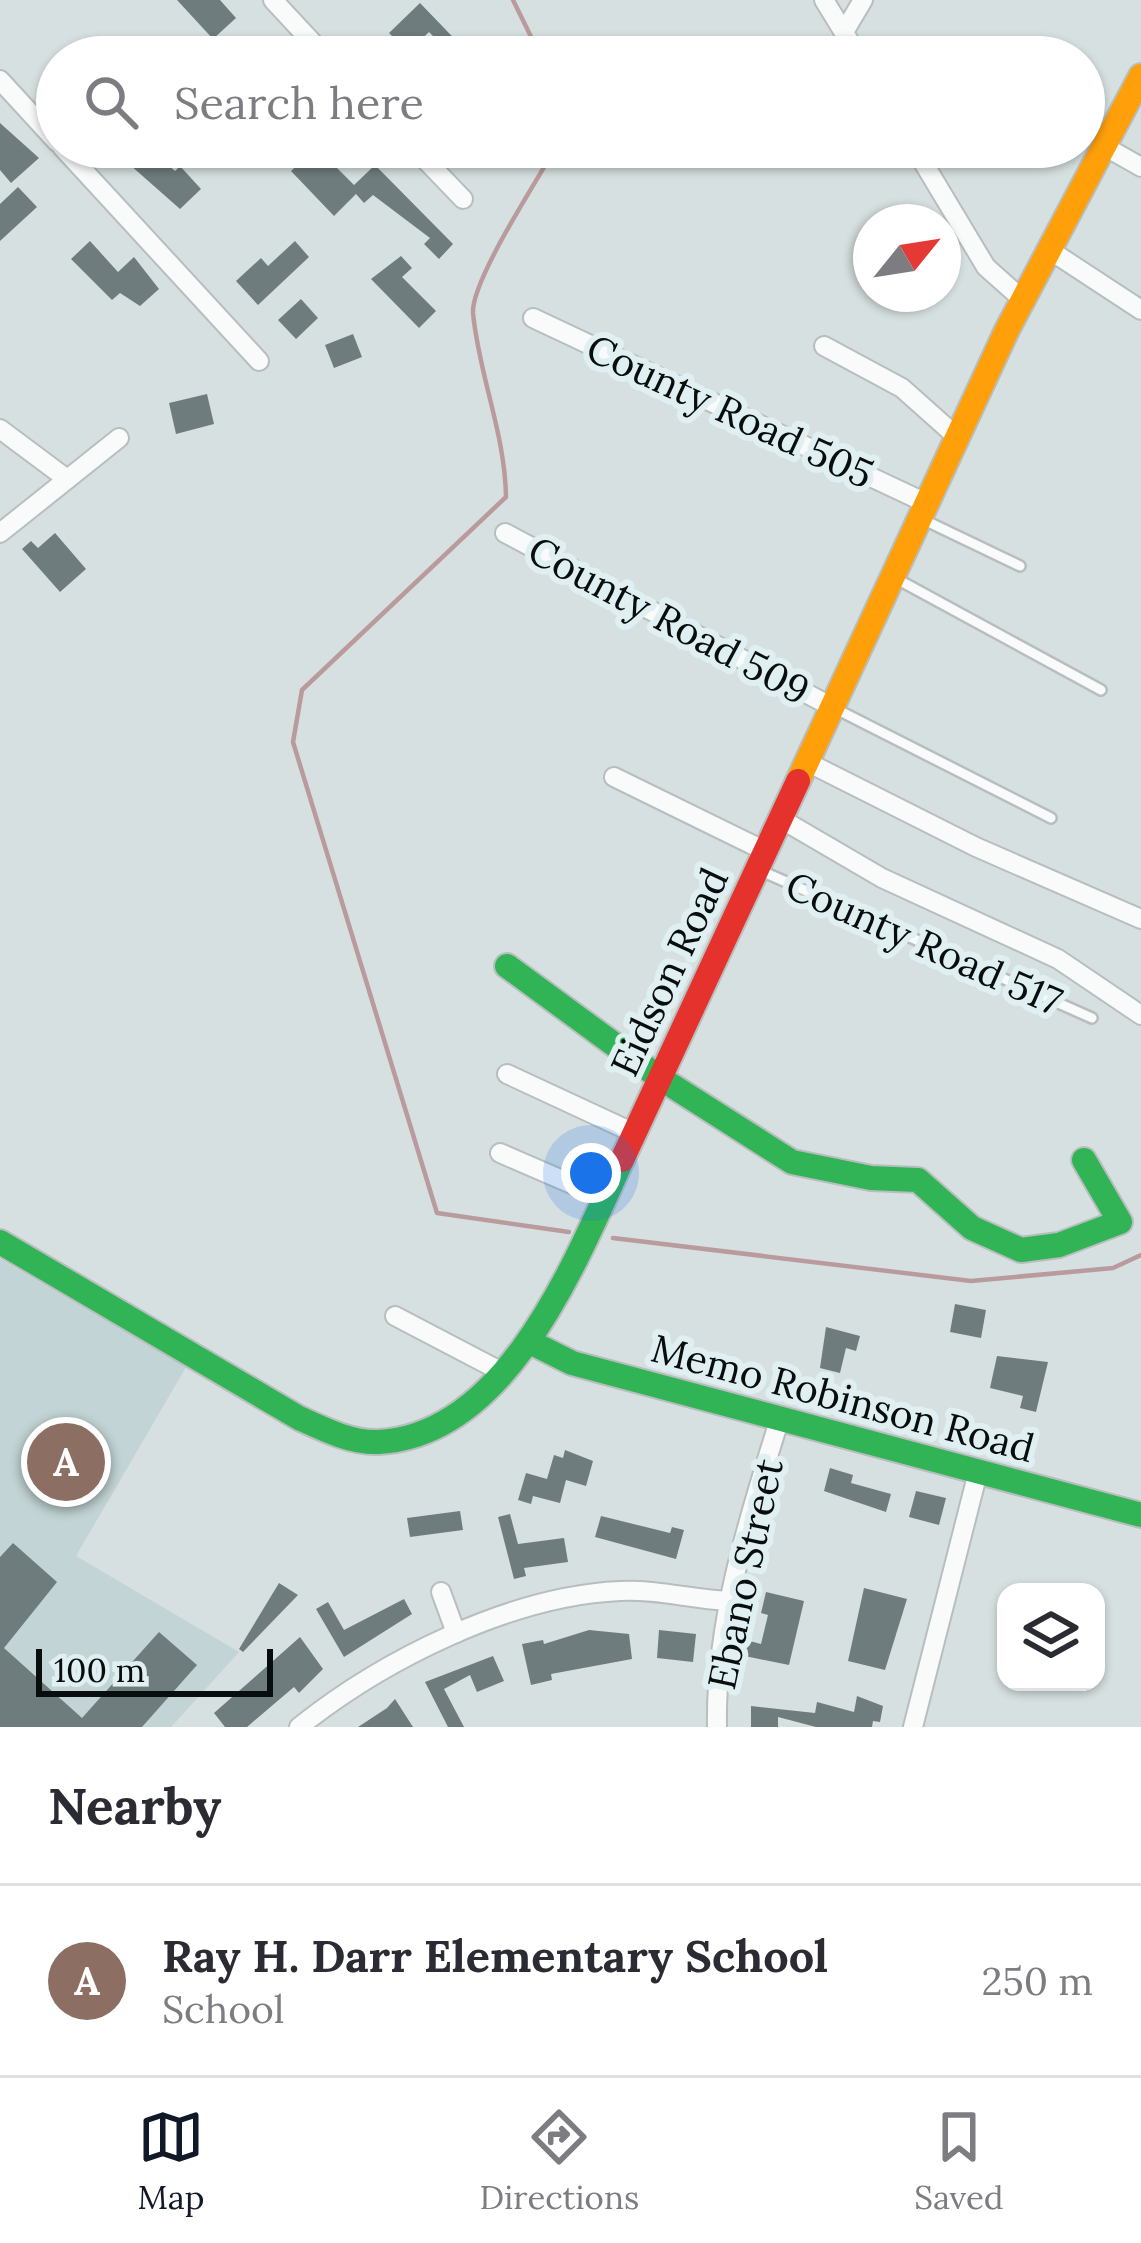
<!DOCTYPE html>
<html lang="en">
<head>
<meta charset="utf-8">
<style>
	:root { --surface:#fff; --page:#f2f2f3; --text:#2b2b33; --muted:#7c7c81; --line:#e1e1e2; --accent:#111827 }
	body { margin:0; font-family:Lora,serif; background:var(--page); color:var(--text) }
	.controls { position:absolute; right:36px; bottom:36px; display:grid; overflow:hidden; border-radius:24px; box-shadow:0 3px 9px #0004 }
	.controls button { width:108px; height:108px; display:grid; place-items:center; padding:0; border:0; border-bottom:3px solid var(--line); background:var(--surface); color:var(--text); font:60px sans-serif }
	.compass { position:absolute; left:853px; top:204px; width:108px; height:108px; border-radius:50%; background:var(--surface); box-shadow:0 3px 9px #0004; rotate:60deg }
	.scale { position:absolute; left:36px; bottom:30px; width:237px; box-sizing:border-box; padding-left:12px; border:6px solid #080d0e; border-top:0; font-size:33px; line-height:42px; white-space:nowrap; color:#080d0e; -webkit-text-stroke:9px #e0f0f2; paint-order:stroke }
	.you { position:absolute; left:591px; top:1173px; width:42px; height:42px; margin:-30px; border:9px solid #fff; border-radius:50%; background:#1a73e8; box-shadow:0 0 0 18px #1a73e833 }
	.badge { display:grid; place-items:center; width:78px; height:78px; border-radius:50%; background:var(--accent); color:#fff; font-size:39px; font-weight:700 }
	.pin { position:absolute; translate:-50% -50%; border:6px solid #fff; box-shadow:0 3px 12px #0006 }
	.list { margin:0; padding:0; list-style:none }
	h2 { display:flex; justify-content:space-between; align-items:center; height:156px; margin:0; padding:0 48px; font-size:51px }
	h2 small { font-size:39px; font-weight:400; color:var(--muted) }
	.list li { display:grid; grid-template-columns:78px 1fr auto; gap:36px; align-items:center; box-sizing:border-box; height:192px; padding:0 48px; border-top:3px solid var(--line) }
	.list b { display:block; font-size:45px; white-space:nowrap }
	.list p { margin:0; font-size:39px; white-space:nowrap; color:var(--muted) }
	.list em { font-size:39px; font-style:normal; color:var(--muted) }
	.icon { flex:none; width:66px; height:66px; fill:none; stroke:currentColor; stroke-width:2; stroke-linecap:round; stroke-linejoin:round }
	.map { position:relative; flex:none; width:1141px; height:1727px; overflow:hidden }
	.search { position:absolute; background:var(--surface); box-shadow:0 3px 9px #0004; left:36px; right:36px; top:36px; height:132px; display:flex; align-items:center; gap:30px; box-sizing:border-box; padding:0 42px; border-radius:66px; color:var(--muted); font-size:45px }
	.sheet { height:348px; background:var(--surface) }
	nav { display:flex; justify-content:space-around; align-items:center; box-sizing:border-box; height:168px; border-top:3px solid var(--line); background:var(--surface); font-size:33px; color:var(--muted) }
	nav a { display:grid; justify-items:center; gap:6px }
	nav .on { color:var(--accent) }
	.map>svg:first-child { display:block }
	.built { fill:#c2d4d5 }
	.lines { fill:none; stroke-linecap:round; stroke-linejoin:round }
	.stream { stroke:#ba9b9d; stroke-width:4.5 }
	.building { fill:#6f7c7d }
	.lane-casing { stroke:#b8bebe; stroke-width:14 }
	.street-casing { stroke:#b8bebe; stroke-width:22 }
	.fast-casing { stroke:#b8bebe; stroke-width:28 }
	.slow-casing { stroke:#b8bebe; stroke-width:28 }
	.jam-casing { stroke:#b8bebe; stroke-width:28 }
	.lane { stroke:#f9fafa; stroke-width:9 }
	.street { stroke:#f9fafa; stroke-width:18 }
	.fast { stroke:#30b455; stroke-width:24 }
	.slow { stroke:#ff9f0a; stroke-width:24 }
	.jam { stroke:#e5322d; stroke-width:24 }
	.labels { text-anchor:middle; dominant-baseline:central; stroke-width:12; stroke-linejoin:round; paint-order:stroke }
	.street-label { font-size:39px; fill:#080d0e; stroke:#e0f0f2 }
</style>
</head>
<body>
<div class="map">
<svg width="1141" height="1727" viewBox="0 0 1141 1727">
	<rect width="100%" height="100%" fill="#d7e0e0"/>
	<!-- built -->
	<polygon class="built" points="0,1259 186,1367 76,1556 239,1652 171,1727 0,1727"/>
	<g class="lines">
		<!-- stream -->
		<g class="stream">
			<polyline points="513,0 541,57"/>
			<path d="M556 147C538 179 471 281 473 313 479 376 505 433 506 497L302 690 293 742 437 1213 569 1232"/>
			<polyline points="613,1238 971,1281 1113,1268 1141,1255"/>
		</g>
	</g>
	<!-- building -->
	<g class="building">
		<polygon points="177,0 220,0 236,18 213,39"/>
		<polygon points="420,3 472,57 454,57 429,32 408,52 389,33"/>
		<polygon points="0,123 39,158 11,183 0,170"/>
		<polygon points="147,147 175,171 180,166 201,189 180,209 129,164"/>
		<polygon points="316,147 354,185 375,165 453,244 439,259 424,244 430,238 373,195 364,203 356,194 334,216 291,171"/>
		<polygon points="18,187 37,207 0,241 0,204"/>
		<polygon points="90,241 118,272 134,257 159,289 140,306 120,293 112,300 71,259"/>
		<polygon points="295,241 309,257 258,305 236,281 261,258 268,266"/>
		<polygon points="401,256 412,268 402,277 436,311 419,328 371,279"/>
		<polygon points="301,299 318,318 296,339 278,320"/>
		<polygon points="353,334 362,357 334,368 325,345"/>
		<polygon points="207,394 214,424 176,434 169,403"/>
		<polygon points="55,533 86,569 60,592 22,549 31,541 38,548"/>
		<polygon points="955,1304 986,1310 981,1338 950,1332"/>
		<polygon points="826,1327 860,1336 856,1351 846,1348 840,1373 820,1368"/>
		<polygon points="997,1356 1048,1362 1036,1412 1020,1408 1023,1396 990,1388"/>
		<polygon points="565,1450 593,1461 586,1486 566,1480 560,1503 533,1496 531,1504 518,1500 526,1473 547,1479 554,1455 563,1458"/>
		<polygon points="830,1468 853,1475 851,1483 891,1494 886,1512 824,1491"/>
		<polygon points="916,1491 946,1498 939,1525 909,1517"/>
		<polygon points="460,1511 463,1530 410,1537 407,1518"/>
		<polygon points="510,1514 518,1544 564,1538 568,1562 524,1568 526,1576 514,1579 498,1517"/>
		<polygon points="601,1516 670,1533 672,1527 684,1530 676,1559 595,1537"/>
		<polygon points="13,1543 57,1582 4,1648 82,1718 159,1632 197,1665 142,1727 0,1727 0,1557"/>
		<polygon points="279,1583 298,1595 243,1652 239,1649"/>
		<polygon points="864,1588 907,1599 885,1670 848,1661"/>
		<polygon points="766,1592 804,1601 789,1665 735,1654 738,1638 761,1644 768,1615 761,1613"/>
		<polygon points="404,1599 412,1614 344,1657 316,1609 328,1602 344,1630"/>
		<polygon points="589,1630 629,1634 632,1659 551,1674 552,1680 531,1685 522,1644 543,1640 544,1644"/>
		<polygon points="659,1630 696,1634 693,1662 657,1658"/>
		<polygon points="300,1637 323,1669 299,1693 294,1687 247,1727 225,1727 214,1713"/>
		<polygon points="493,1656 504,1681 477,1692 470,1675 444,1689 464,1727 448,1727 425,1682"/>
		<polygon points="857,1696 883,1706 880,1722 873,1721 872,1727 816,1727 778,1717 778,1727 751,1727 751,1706 815,1713 817,1702 854,1712"/>
		<polygon points="395,1699 413,1727 358,1727 387,1708"/>
	</g>
	<g class="lines">
		<!-- lane casing -->
		<g class="lane-casing">
			<g id="lane">
				<polyline points="922,519 1020,566"/>
				<polyline points="895,578 1101,690"/>
				<polyline points="836,709 1051,818"/>
				<polyline points="757,869 1092,1018"/>
			</g>
		</g>
		<!-- street casing -->
		<g class="street-casing">
			<g id="street">
				<polyline points="273,0 326,57"/>
				<polyline points="824,0 859,57"/>
				<polyline points="844,32 863,0"/>
				<polyline points="0,80 57,142"/>
				<polyline points="1102,145 1141,167"/>
				<polyline points="62,147 259,361"/>
				<polyline points="413,147 463,199"/>
				<polyline points="914,147 986,267 1022,299"/>
				<polyline points="1048,249 1141,310"/>
				<polyline points="533,318 926,503"/>
				<polyline points="824,346 902,388 957,437"/>
				<polyline points="0,429 67,479"/>
				<polyline points="0,533 119,438"/>
				<polyline points="505,533 832,707"/>
				<polyline points="807,762 976,847 1141,919"/>
				<polyline points="614,777 765,851"/>
				<polyline points="781,819 882,878 1058,959 1141,1015"/>
				<polyline points="507,1074 634,1133"/>
				<polyline points="500,1153 604,1198"/>
				<polyline points="395,1316 502,1372"/>
				<polyline points="441,1592 456,1633"/>
				<path d="M299 1727C383 1660 510 1596 620 1591 659 1589 693 1600 731 1601"/>
				<path d="M717 1727C715 1623 748 1520 779 1421"/>
				<polyline points="913,1727 978,1472"/>
			</g>
		</g>
		<!-- fast casing -->
		<g class="fast-casing">
			<g id="fast">
				<polyline points="507,966 660,1078 792,1162 871,1178 918,1180 972,1228 1021,1250 1059,1245 1120,1222 1084,1160"/>
				<path d="M0 1242 299 1418C323 1429 351 1443 378 1442 508 1436 577 1258 622 1160"/>
				<polyline points="530,1342 572,1363 1141,1515"/>
			</g>
		</g>
		<!-- slow casing -->
		<g class="slow-casing">
			<polyline id="slow" points="798,781 1007,330 1141,76"/>
		</g>
		<!-- jam casing -->
		<g class="jam-casing">
			<polyline id="jam" points="622,1160 798,781"/>
		</g>
		<!-- lane -->
		<use href="#lane" class="lane"/>
		<!-- street -->
		<use href="#street" class="street"/>
		<!-- fast -->
		<use href="#fast" class="fast"/>
		<!-- slow -->
		<use href="#slow" class="slow"/>
		<!-- jam -->
		<use href="#jam" class="jam"/>
	</g>
	<g class="labels">
		<!-- street labels -->
		<g class="street-label">
			<text transform="translate(730 411) rotate(25)">County Road 505</text>
			<text transform="translate(669 620) rotate(28)">County Road 509</text>
			<text transform="translate(924 943) rotate(24)">County Road 517</text>
			<text transform="translate(669 972) rotate(-65)">Eidson Road</text>
			<text transform="translate(843 1398) rotate(15)">Memo Robinson Road</text>
			<text transform="translate(745 1574) rotate(-78)">Ebano Street</text>
		</g>
	</g>
</svg>
<div class="controls">
<button><svg class="icon" aria-label="layers" viewBox="0 0 24 24"><path d="M12 4l9 5-9 5-9-5zM3 14l9 5 9-5"/></svg></button>
</div>
<svg class="compass" viewBox="-18 -18 36 36"><path d="M0-13l5 13h-10z" fill="#e53935"/><path d="M0 13l5-13h-10z" fill="#7c7c81"/></svg>
<div class="scale">100 m</div>
<div class="you"></div>
<div class="pin badge" style="left:66px;top:1462px;background:#8d6e63">A</div>
<div class="search"><svg class="icon" aria-label="search" viewBox="0 0 24 24"><circle cx="10" cy="10" r="6"/><path d="M15 15l6 6"/></svg>Search here</div>
</div>
<section class="sheet">
<h2>Nearby<small></small></h2>
<ul class="list">
<li><span class="badge" style="background:#8d6e63">A</span><div><b>Ray H. Darr Elementary School</b><p>School</p></div><em>250 m</em></li>
</ul>
</section>
<nav>
<a class="on"><svg class="icon" aria-label="map" viewBox="0 0 24 24"><path d="M3 6l6-2 6 2 6-2v14l-6 2-6-2-6 2zM9 4v14M15 6v14"/></svg>Map</a>
<a><svg class="icon" aria-label="directions" viewBox="0 0 24 24"><path d="M12 3l9 9-9 9-9-9zM9 14v-3h6M13 9l2 2-2 2"/></svg>Directions</a>
<a><svg class="icon" aria-label="saved" viewBox="0 0 24 24"><path d="M7 4h10v16l-5-4-5 4z"/></svg>Saved</a>
</nav>
</body>
</html>
